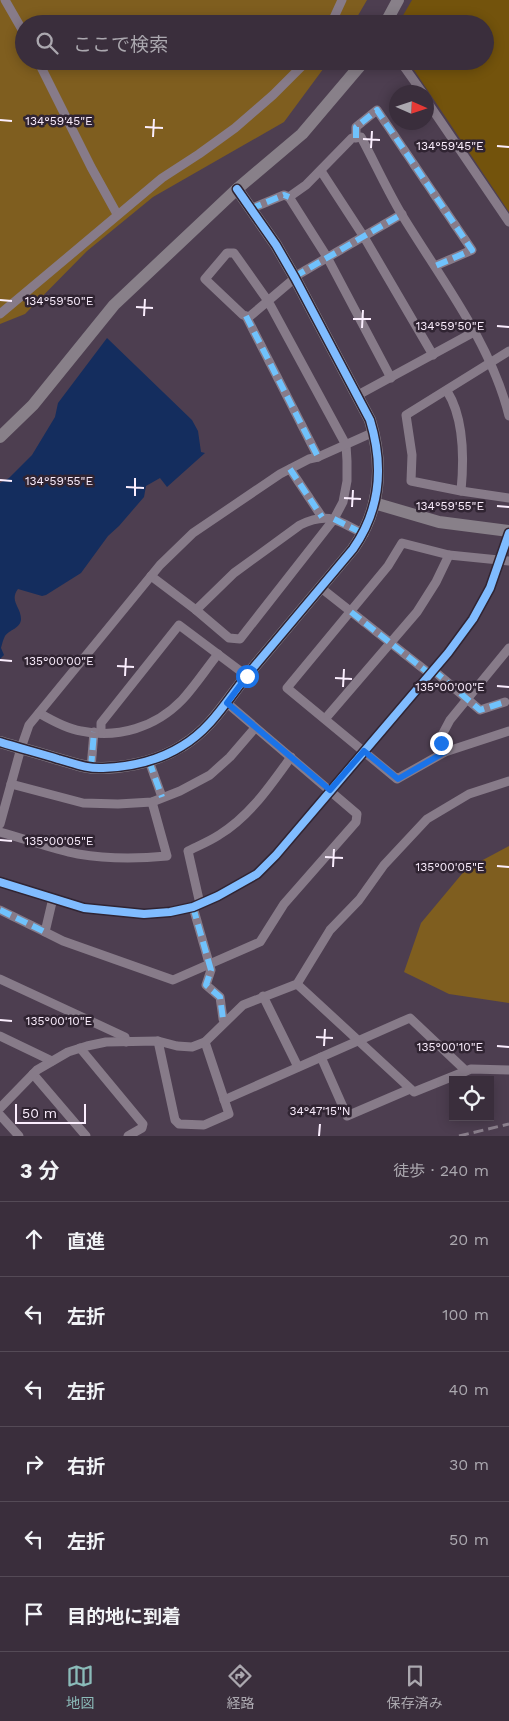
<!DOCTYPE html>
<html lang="ja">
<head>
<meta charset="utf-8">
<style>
	:root { --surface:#3a2e3c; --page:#413643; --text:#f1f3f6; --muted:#aba8af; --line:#544a56; --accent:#8bbbb9 }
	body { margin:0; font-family:"Work Sans","Noto Sans JP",sans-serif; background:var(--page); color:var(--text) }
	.controls { position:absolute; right:15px; bottom:15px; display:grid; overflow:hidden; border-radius:0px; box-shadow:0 2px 12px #0003 }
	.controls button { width:45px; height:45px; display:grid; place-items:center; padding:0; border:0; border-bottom:1px solid var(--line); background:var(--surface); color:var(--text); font:25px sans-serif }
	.compass { position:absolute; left:389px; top:85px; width:45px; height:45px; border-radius:50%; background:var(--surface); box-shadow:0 2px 12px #0003; rotate:93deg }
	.scale { position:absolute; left:15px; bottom:12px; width:71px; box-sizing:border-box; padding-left:5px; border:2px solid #fbeefe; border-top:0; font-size:14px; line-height:18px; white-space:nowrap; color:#fbeefe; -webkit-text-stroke:4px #302432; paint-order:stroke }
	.stop { position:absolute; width:15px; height:15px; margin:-11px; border:4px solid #1a73e8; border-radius:50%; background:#fff }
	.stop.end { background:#1a73e8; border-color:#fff; box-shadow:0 1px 5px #0008 }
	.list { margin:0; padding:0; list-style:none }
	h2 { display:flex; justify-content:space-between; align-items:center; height:65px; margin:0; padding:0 20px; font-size:21px }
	h2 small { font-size:16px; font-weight:400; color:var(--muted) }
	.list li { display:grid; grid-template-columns:32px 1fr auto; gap:15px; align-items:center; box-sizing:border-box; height:75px; padding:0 20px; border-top:1px solid var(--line) }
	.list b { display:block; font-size:19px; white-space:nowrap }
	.list em { font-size:16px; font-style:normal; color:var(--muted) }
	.icon { flex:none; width:28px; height:28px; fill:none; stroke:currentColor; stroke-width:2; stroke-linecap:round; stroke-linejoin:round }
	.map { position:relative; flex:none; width:509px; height:1136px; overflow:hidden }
	.search { position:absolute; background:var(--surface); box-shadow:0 2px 12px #0003; left:15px; right:15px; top:15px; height:55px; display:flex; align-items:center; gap:12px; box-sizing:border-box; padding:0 18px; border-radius:28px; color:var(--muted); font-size:19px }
	.sheet { height:515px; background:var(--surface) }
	nav { display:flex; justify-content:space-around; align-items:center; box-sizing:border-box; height:70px; border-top:1px solid var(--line); background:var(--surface); font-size:14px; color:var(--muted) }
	nav a { display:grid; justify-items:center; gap:2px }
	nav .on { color:var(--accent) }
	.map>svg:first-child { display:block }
	.green { fill:#73530c }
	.forest { fill:#7f5e1f }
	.water { fill:#142d5e }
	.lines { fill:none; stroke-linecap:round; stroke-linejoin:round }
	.street { stroke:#877b89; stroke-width:9 }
	.secondary { stroke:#888089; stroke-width:12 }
	.rail { stroke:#8a7f8c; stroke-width:3; stroke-dasharray:10 5; stroke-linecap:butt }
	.quiet { stroke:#70c2fc; stroke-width:6; stroke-dasharray:12 6; stroke-linecap:butt }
	.cycleway-casing { stroke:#302432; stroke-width:11 }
	.cycleway { stroke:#80bcff; stroke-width:8 }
	.route { stroke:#1a73e8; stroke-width:6 }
	.ticks { fill:none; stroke:#fbeefe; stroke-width:2 }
	.ticks-label { font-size:12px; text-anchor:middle; fill:#fbeefe; stroke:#302432; stroke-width:5; stroke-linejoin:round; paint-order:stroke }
</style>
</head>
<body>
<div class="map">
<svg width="509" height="1136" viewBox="0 0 509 1136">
	<rect width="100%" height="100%" fill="#4d3e50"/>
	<!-- green -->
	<polygon class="green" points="412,0 509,0 509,212 408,61 485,61 485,24 398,24"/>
	<!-- forest -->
	<g class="forest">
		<polygon points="0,0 367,0 353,24 24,24 24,61 329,61 284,122 153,197 87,251 25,314 0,324"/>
		<polygon points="509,846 509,1003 449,994 404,972 421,923 466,869"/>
	</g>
	<!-- water -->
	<path class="water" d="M107 338 192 420 198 431 201 452 205 453 167 487 160 478 146 486 144 497 119 526 108 536 81 573 46 595 42 596 18 589C9 601 21 607 21 619 21 628 9 630 5 636 3 640 2 644 1 648L4 655 0 659V483L9 478 32 455 55 417 58 403Z"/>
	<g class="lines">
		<!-- street -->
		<g class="street">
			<polyline points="5,0 24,33"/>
			<polyline points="331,24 342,0"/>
			<polyline points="38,61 91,167 117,214"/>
			<polyline points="400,61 422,92"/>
			<polyline points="426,100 509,222"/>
			<polyline points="356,138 356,127 377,110 472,250 435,266"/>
			<polyline points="321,171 364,237 433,355"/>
			<polyline points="250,209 284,195 289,197"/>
			<polyline points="294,277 402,214"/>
			<polyline points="0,314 162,178 199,154 235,128 273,95 307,61"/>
			<polyline points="246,316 318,457"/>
			<polyline points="509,351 406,415 412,455 411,481 461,491 509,498"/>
			<path d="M391 378 327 257 289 197 306 185 352 138 361 137C375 163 387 190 402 215 441 279 491 343 509 416"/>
			<path d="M447 391C464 418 464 460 461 491"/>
			<polyline points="358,395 474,332"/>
			<polyline points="290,469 322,517"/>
			<polyline points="509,561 449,555 402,543 388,566 287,688 397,779 445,752 509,731"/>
			<polyline points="151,576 196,610 229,638 240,639 334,519 343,502 347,481 347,461 346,445 268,301 234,253 227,253 205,279 243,315 249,317 295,278"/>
			<polyline points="321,588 430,674"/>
			<path d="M196 610 234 573 300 525C329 511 338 521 364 534"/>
			<polyline points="433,670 480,710 505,702"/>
			<path d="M39 713C51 720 67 729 81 731 118 739 156 727 182 700 195 686 206 669 218 654"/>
			<polyline points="325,719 417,612 436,582 449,555"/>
			<polyline points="101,733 101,723 179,625 247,676"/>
			<polyline points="445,752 441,743 442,735 450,720 509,648"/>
			<polyline points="149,761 162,797"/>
			<polyline points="91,768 94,732"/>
			<polyline points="11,784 83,803 118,804 152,802 180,791 210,775 230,757 255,728"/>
			<polyline points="0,824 21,748 29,725 160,565 193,533 280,474 309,459 318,457 374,432"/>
			<path d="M0 832C26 839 52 849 78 854 107 859 137 859 167 856L152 802"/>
			<polyline points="0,882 84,908 144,914 170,912 193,907 218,896 257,874 276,855 448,653 473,619 490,588 509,533"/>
			<polyline points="53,898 45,932 63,941 173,980 260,942 284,904 356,822 357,814 227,703"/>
			<path d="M200 904 188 851C198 846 210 841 219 835 250 816 270 786 291 757"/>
			<polyline points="193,907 211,970 206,985 220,997 223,1019 225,1021"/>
			<polyline points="0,910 45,932"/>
			<polyline points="0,979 125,1037 126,1042"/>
			<polyline points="297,984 414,1092 471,1069 509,1070"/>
			<polyline points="263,996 298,1067"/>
			<polyline points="0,1036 52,1061"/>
			<polyline points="158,1041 175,1120 179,1124 204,1125 229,1114 205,1042"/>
			<polyline points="80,1048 143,1124 142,1128 128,1136"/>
			<polyline points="321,1057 347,1116 410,1089"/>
			<polyline points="33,1074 86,1136"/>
			<polyline points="224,1100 410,1018 466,1071"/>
			<polyline points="0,1108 37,1070 68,1052 87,1046 106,1042 158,1041 177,1046 192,1047 205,1042 243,1005 297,984 330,930 359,900 384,865 427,819 469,794 509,781"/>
			<polyline points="0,1115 19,1136"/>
		</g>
		<!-- secondary -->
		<g class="secondary">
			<polyline points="385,24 398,0"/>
			<polyline points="0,437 33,405 114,305 237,189 302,134 364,61"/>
			<polyline points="374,503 439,522 509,531"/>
			<path d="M0 742C19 748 39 753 58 759 73 763 87 769 103 768 131 767 158 761 182 746 211 729 227 700 248 674 283 632 318 591 353 549 381 509 384 466 370 420L295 278 276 245 237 189"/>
		</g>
		<!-- rail -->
		<polyline class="rail" points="459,1136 509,1124"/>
		<!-- quiet -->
		<g class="quiet">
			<polyline points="356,138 356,127 377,110 472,250 435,266"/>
			<polyline points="250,209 284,195 289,197"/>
			<polyline points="294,277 402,214"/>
			<polyline points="246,316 318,457"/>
			<polyline points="290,469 322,517"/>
			<polyline points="334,519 364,534"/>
			<polyline points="351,612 430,674"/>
			<polyline points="433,670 480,710 505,702"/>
			<polyline points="149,761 162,797"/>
			<polyline points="91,768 94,732"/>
			<polyline points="193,907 211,970 206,985 220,997 223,1019 225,1021"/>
			<polyline points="0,910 45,932"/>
		</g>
		<!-- cycleway casing -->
		<g class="cycleway-casing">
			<g id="cycleway">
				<path d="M0 742C19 748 39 753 58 759 73 763 87 769 103 768 131 767 158 761 182 746 211 729 227 700 248 674 283 632 318 591 353 549 381 509 384 466 370 420L295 278 276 245 237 189"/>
				<polyline points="0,882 84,908 144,914 170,912 193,907 218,896 257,874 276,855 448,653 473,619 490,588 509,533"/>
			</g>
		</g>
		<!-- cycleway -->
		<use href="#cycleway" class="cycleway"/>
	</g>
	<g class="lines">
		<!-- route -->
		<polyline class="route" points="247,676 227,703 330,790 364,751 398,779 445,752 441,743"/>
	</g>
	<!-- ticks -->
	<path class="ticks" d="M0 120 12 121M145 127 163 128M153 137 154 119M363 139 380 140M497 146 509 147M371 148 372 131M0 300 12 301M136 307 153 308M144 316 145 299M353 319H371M497 326 509 327M362 328 363 310M0 480 12 481M126 487 144 488M135 496V478M344 498 361 499M497 506 509 507M352 507 353 490M0 660 12 661M117 666 134 667M125 676 126 658M335 678 352 679M497 686 509 687M343 687 344 669M0 840 12 841M325 857 343 858M497 866 509 867M333 867 334 849M0 1020 12 1021M316 1037 333 1038M324 1046 325 1029M497 1046 509 1047M319 1136 320 1124"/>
	<g class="ticks-label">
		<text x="59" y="125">134°59'45"E</text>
		<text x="450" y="150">134°59'45"E</text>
		<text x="59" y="305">134°59'50"E</text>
		<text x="450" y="330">134°59'50"E</text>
		<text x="59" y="485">134°59'55"E</text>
		<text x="450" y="510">134°59'55"E</text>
		<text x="59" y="665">135°00'00"E</text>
		<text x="450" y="691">135°00'00"E</text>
		<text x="59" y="845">135°00'05"E</text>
		<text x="450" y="871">135°00'05"E</text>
		<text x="59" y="1025">135°00'10"E</text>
		<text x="450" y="1051">135°00'10"E</text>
		<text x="320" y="1115">34°47'15"N</text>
	</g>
</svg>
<div class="controls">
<button><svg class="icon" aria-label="locate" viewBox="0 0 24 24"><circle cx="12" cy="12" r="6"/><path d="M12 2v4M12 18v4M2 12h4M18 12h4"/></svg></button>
</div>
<svg class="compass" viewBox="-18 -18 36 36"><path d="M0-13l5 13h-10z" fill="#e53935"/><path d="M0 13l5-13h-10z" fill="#aba8af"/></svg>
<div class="scale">50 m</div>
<div class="stop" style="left:247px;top:676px"></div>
<div class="stop end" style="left:441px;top:743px"></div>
<div class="search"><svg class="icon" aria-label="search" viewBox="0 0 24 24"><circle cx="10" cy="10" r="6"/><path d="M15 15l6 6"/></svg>ここで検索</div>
</div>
<section class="sheet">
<h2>3 分<small>徒歩 · 240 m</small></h2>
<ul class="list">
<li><svg class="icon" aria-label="ahead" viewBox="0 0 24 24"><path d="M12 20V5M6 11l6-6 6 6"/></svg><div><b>直進</b></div><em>20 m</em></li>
<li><svg class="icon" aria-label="left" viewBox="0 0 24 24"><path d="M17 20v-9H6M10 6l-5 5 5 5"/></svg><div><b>左折</b></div><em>100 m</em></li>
<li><svg class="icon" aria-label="left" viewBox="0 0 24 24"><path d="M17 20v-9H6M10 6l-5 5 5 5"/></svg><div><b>左折</b></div><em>40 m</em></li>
<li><svg class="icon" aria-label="right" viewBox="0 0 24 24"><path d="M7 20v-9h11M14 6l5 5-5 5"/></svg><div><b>右折</b></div><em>30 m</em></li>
<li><svg class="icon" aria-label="left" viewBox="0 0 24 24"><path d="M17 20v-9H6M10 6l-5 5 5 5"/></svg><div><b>左折</b></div><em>50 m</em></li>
<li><svg class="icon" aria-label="arrive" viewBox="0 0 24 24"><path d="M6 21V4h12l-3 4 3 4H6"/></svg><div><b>目的地に到着</b></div></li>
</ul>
</section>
<nav>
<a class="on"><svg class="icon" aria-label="map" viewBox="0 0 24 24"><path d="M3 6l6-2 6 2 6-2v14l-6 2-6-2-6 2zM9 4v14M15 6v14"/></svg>地図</a>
<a><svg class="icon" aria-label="directions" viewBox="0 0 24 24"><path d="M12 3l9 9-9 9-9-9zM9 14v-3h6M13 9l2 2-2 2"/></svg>経路</a>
<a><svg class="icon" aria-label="saved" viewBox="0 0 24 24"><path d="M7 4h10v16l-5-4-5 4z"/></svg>保存済み</a>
</nav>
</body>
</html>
